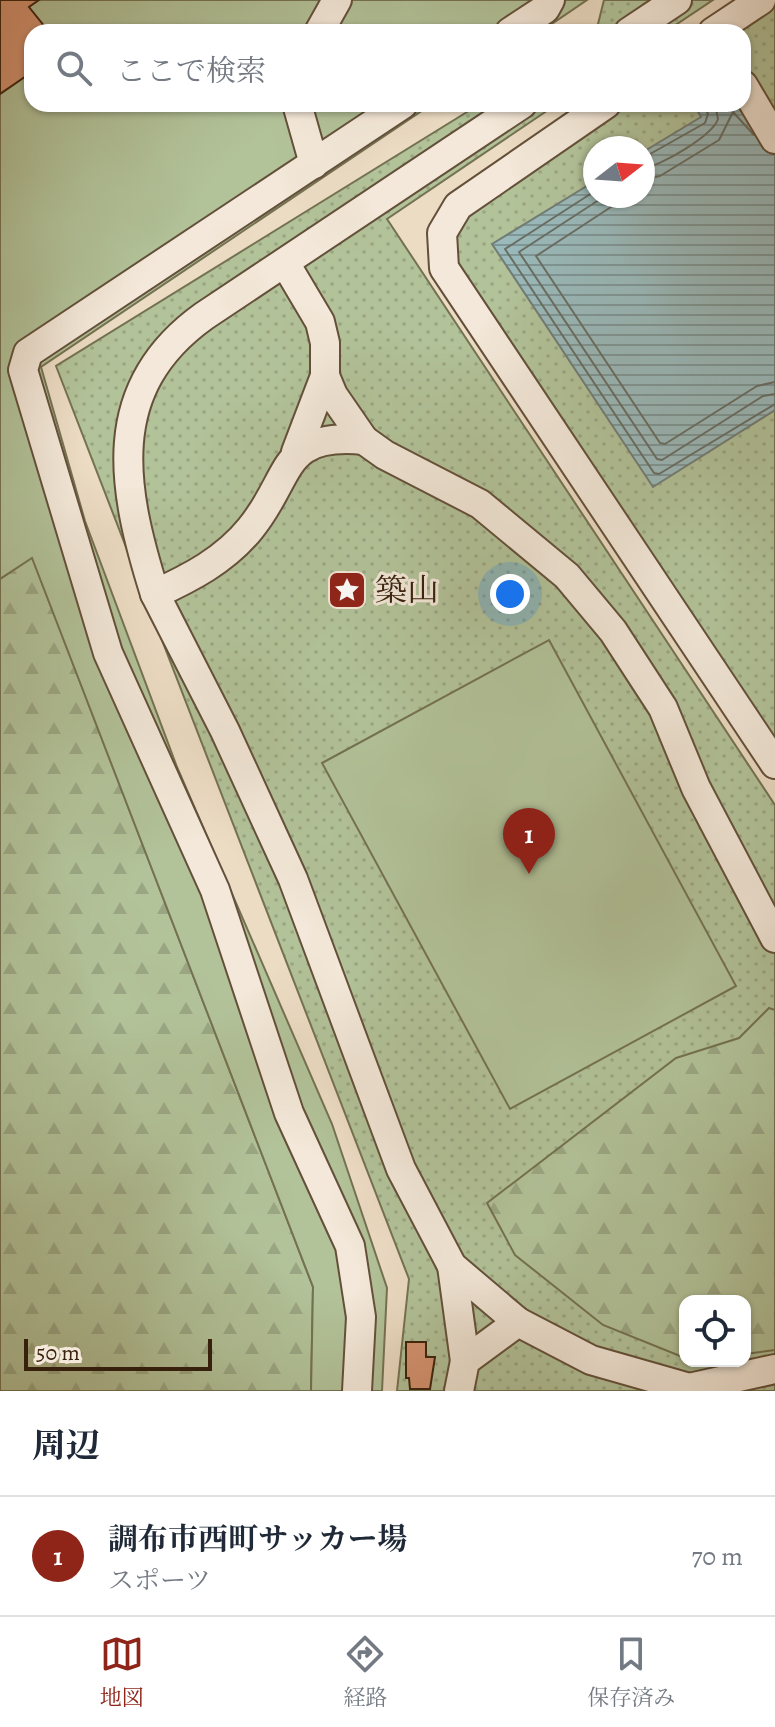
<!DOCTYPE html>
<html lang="ja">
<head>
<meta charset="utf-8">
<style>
	:root { --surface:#fff; --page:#f2f2f3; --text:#1f2937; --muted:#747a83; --line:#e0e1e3; --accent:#8f2418 }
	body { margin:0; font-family:Alegreya,"Noto Serif JP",serif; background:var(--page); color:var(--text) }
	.controls { position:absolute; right:24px; bottom:24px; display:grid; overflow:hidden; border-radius:16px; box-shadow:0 2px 6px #0004 }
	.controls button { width:72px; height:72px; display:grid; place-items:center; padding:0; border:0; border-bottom:2px solid var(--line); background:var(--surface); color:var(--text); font:40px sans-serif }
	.compass { position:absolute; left:583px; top:136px; width:72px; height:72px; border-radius:50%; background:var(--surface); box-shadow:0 2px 6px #0004; rotate:73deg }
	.scale { position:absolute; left:24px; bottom:20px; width:188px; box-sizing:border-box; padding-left:8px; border:4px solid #37210c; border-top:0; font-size:22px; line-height:28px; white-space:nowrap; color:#37210c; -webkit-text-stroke:6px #f3e8d9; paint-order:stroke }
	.you { position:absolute; left:510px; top:594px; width:28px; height:28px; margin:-20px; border:6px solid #fff; border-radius:50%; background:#1a73e8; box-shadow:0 0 0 12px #1a73e833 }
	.badge { display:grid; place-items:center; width:52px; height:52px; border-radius:50%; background:var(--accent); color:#fff; font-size:26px; font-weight:700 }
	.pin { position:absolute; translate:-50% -66px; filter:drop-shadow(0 2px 4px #0008) }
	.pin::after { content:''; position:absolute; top:42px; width:28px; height:24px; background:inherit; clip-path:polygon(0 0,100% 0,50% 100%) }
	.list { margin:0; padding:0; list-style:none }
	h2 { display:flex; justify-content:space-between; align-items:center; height:104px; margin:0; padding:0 32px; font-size:34px }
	h2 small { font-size:26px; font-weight:400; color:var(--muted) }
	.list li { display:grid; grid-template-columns:52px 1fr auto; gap:24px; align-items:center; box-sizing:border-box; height:120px; padding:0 32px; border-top:2px solid var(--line) }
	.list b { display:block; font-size:30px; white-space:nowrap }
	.list p { margin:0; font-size:26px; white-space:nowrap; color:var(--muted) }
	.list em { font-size:26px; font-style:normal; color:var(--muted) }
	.icon { flex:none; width:44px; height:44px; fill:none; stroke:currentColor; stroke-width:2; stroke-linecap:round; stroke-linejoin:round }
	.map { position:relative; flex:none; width:775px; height:1391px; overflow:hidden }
	.search { position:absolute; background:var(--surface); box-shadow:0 2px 6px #0004; left:24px; right:24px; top:24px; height:88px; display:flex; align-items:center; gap:20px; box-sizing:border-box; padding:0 28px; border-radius:24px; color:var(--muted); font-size:30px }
	.sheet { height:224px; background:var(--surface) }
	nav { display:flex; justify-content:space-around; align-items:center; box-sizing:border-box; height:112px; border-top:2px solid var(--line); background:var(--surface); font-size:22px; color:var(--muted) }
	nav a { display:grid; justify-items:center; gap:4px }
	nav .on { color:var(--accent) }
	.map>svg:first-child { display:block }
	.grass { fill:url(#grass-dots); stroke:#747252; stroke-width:2; fill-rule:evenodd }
	.forest { fill:url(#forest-firs); stroke:#747252; stroke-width:2 }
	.pitch { fill:#b2c299; stroke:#747252; stroke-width:2 }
	.water { fill:url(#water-rules); stroke:#727d76; stroke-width:2 }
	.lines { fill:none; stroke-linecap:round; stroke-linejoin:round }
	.shore { stroke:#686e64; stroke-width:2 }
	.building { fill:#d69371; stroke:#37210c; stroke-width:2 }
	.minor-casing { stroke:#64503a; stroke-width:32 }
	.minor { stroke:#f3e8d9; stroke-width:28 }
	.labels { text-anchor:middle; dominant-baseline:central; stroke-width:6; stroke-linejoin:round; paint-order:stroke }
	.poi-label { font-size:32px; fill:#37210c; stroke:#f3e8d9; text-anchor:start }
</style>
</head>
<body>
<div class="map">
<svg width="775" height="1391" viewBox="0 0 775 1391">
	<defs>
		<pattern id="grass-dots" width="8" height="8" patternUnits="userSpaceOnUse" patternTransform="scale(2)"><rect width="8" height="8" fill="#b2c299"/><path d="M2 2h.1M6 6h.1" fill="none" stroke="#9aa683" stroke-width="1.8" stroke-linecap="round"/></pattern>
		<pattern id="forest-firs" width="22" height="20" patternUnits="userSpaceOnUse" patternTransform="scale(2)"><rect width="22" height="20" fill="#b2c299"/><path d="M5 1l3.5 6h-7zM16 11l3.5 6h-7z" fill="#9aa683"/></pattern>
		<pattern id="water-rules" width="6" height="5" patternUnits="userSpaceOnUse" patternTransform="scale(2)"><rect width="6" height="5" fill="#9ababc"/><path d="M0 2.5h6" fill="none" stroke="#7e9797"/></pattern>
	</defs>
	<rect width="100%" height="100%" fill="#ecdcc4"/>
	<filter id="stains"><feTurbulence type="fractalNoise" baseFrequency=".0025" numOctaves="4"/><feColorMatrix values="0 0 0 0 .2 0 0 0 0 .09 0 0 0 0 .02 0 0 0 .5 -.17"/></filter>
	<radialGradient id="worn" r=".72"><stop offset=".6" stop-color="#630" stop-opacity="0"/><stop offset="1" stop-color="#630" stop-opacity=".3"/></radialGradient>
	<!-- grass -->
	<g class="grass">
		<polygon points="604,0 713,0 665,32 596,32"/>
		<path d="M765 0H775V754L440 260V236L606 104H743V32H716ZM595 148H643V196H595Z"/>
		<path d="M480 104H557L387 219 775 805V1391H397L409 1279 56 366ZM685 1301H745V1361H685Z"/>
	</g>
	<!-- forest -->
	<g class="forest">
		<polygon points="32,557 313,1287 311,1391 0,1391 0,579"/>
		<polygon points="769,1008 775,1010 775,1350 745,1354 745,1301 685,1301 685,1358 603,1325 515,1255 487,1203 676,1058 739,1038"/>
	</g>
	<!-- pitch -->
	<g class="pitch">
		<polygon points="0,0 587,0 540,32 32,32 32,104 432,104 41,367 85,521 177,767 332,1124 387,1288 382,1391 311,1391 313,1287 32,558 0,579"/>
		<polygon points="549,640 736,986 510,1109 322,763"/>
	</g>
	<!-- water -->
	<polygon class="water" points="744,68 775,116 775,410 653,487 492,244 595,181 595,196 643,196 643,152 701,117 694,104 743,104"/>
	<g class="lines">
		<!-- shore -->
		<g class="shore">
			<polyline points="643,158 705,123 708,114 703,104"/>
			<path d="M643 168C660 167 713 135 718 119L715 104"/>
			<polyline points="643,180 660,176 719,140 733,112 754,135"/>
			<polyline points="595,191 505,249 654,473 659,474 775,404"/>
			<polyline points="605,196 519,252 657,459 662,460 763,396 775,394"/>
			<polyline points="621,196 611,207 536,256 660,443 665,444 757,386 775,382"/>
		</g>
	</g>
	<!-- building -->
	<g class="building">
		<polygon points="0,0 39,0 29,7 49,32 32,32 32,72 0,94"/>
		<polygon points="406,1342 426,1342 426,1357 435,1357 430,1389 410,1389 409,1378 406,1378"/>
	</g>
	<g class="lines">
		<!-- minor casing -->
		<g class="minor-casing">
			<g id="minor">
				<polyline points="319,32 337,0"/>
				<polyline points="510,32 545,9 550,0"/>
				<polyline points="629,32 677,0"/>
				<polyline points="713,32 761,0"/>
				<polyline points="743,85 775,139"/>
				<polyline points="297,104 314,164"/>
				<polyline points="606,104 458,206 442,233 444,268 775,764"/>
				<polyline points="285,263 320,322 325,343 325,376 333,395 364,440 385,455 480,504 567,576 613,631 663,708 696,788 775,938"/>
				<path d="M364 440C279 432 293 477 250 529 225 560 190 578 155 594 122 489 102 389 204 316L522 104"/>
				<polyline points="296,452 325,376"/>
				<polyline points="155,594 225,731 293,879 401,1169 452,1266 518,1322"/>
				<polyline points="452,1266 465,1361"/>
				<polyline points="357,1391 361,1317 350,1246 289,1113 215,890 108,653 23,370 28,353 403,104"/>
				<polyline points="459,1391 465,1361 518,1322 591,1360 689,1388 775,1369"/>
			</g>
		</g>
		<!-- minor -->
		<use href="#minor" class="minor"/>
	</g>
	<!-- icons -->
	<defs>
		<g id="sight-square" transform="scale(2)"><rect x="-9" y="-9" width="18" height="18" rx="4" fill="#8f2418" stroke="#f3e8d9"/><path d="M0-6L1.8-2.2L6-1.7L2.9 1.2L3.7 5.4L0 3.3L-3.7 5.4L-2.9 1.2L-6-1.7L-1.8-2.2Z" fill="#fff"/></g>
	</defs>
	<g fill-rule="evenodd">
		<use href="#sight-square" x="347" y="590"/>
	</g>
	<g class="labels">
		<!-- poi labels -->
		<g class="poi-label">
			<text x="375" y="590">築山</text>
		</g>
	</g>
	<rect width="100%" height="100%" filter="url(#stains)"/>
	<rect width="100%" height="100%" fill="url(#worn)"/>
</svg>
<div class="controls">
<button><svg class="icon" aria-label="locate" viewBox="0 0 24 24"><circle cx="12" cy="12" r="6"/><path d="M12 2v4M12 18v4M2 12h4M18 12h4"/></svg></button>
</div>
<svg class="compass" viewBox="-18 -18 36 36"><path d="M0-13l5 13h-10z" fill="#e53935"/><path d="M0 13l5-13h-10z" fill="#747a83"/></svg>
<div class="scale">50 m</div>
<div class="you"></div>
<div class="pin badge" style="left:529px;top:874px">1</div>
<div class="search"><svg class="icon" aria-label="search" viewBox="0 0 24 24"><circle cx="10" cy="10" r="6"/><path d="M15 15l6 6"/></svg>ここで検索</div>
</div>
<section class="sheet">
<h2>周辺<small></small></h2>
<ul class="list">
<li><span class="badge">1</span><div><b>調布市西町サッカー場</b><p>スポーツ</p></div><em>70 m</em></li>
</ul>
</section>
<nav>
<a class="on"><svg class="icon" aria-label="map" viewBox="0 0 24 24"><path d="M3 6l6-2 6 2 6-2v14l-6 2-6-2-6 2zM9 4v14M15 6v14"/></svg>地図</a>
<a><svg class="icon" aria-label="directions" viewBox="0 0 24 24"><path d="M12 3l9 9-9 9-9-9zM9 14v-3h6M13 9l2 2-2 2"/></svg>経路</a>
<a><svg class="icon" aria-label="saved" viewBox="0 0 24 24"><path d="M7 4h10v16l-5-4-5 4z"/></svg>保存済み</a>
</nav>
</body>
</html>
